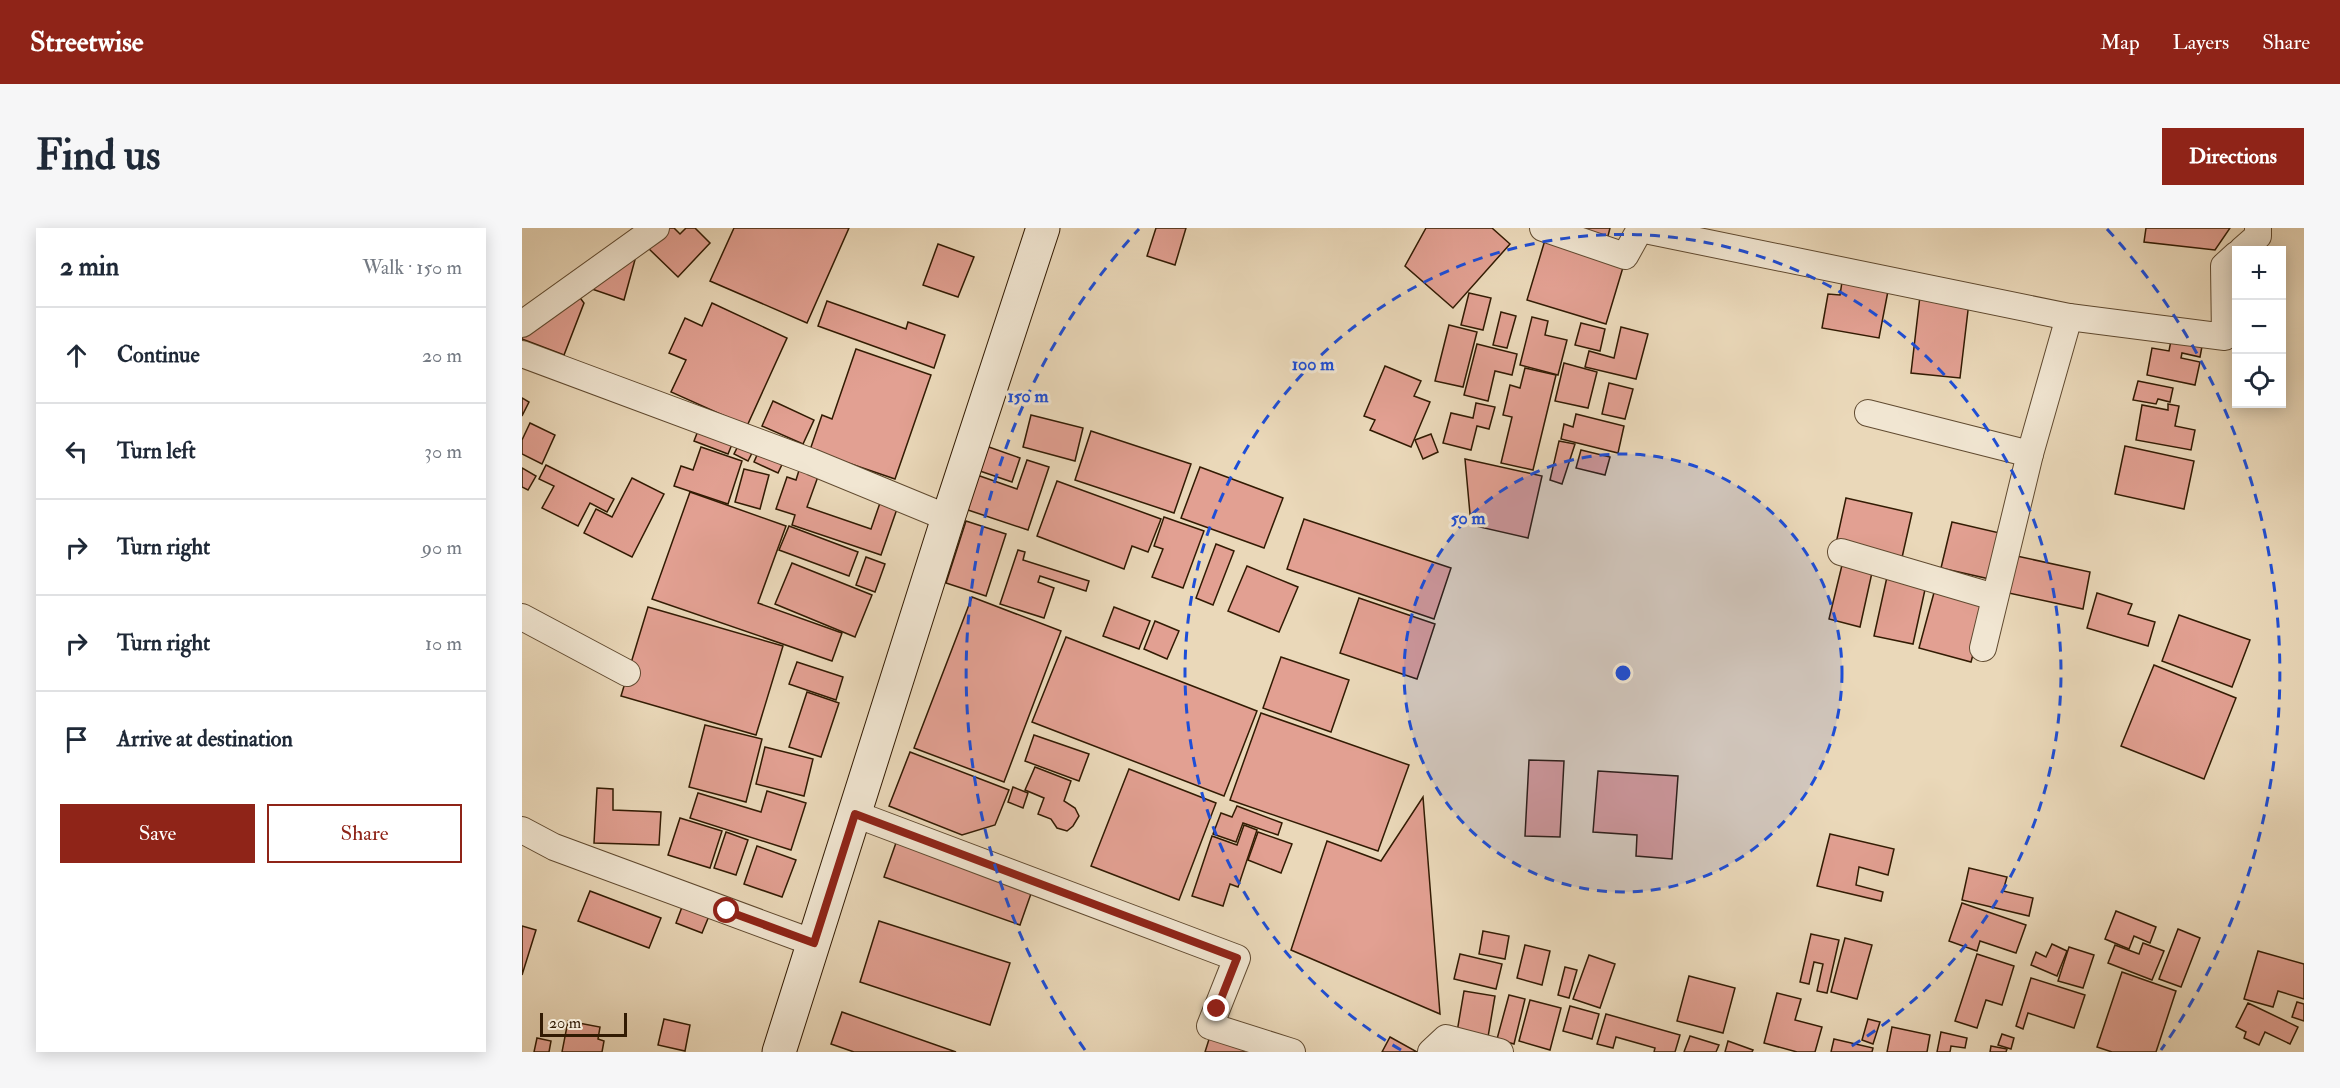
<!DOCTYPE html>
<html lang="en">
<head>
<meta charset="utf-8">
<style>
	:root { --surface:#fff; --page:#f6f6f7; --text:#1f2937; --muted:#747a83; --line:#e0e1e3; --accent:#8f2418 }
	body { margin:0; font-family:"IM FELL Double Pica",serif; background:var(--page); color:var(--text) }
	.controls { position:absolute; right:18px; top:18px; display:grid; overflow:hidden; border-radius:0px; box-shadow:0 3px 15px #0003 }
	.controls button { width:54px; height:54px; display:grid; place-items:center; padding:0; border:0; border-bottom:2px solid var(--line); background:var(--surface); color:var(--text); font:30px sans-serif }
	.scale { position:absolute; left:18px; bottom:15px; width:87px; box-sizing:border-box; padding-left:6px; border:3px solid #321b03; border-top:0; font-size:16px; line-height:21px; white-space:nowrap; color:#321b03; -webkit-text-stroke:4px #f1e6d2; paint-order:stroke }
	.stop { position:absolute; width:18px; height:18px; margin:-14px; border:4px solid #8f2418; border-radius:50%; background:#fff }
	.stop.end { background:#8f2418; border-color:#fff; box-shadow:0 2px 6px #0008 }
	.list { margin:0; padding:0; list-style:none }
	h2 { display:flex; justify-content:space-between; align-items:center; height:78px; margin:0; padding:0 24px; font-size:26px }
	h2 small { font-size:20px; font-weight:400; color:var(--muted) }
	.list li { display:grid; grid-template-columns:39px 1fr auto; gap:18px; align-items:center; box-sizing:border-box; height:96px; padding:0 24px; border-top:2px solid var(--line) }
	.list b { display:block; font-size:22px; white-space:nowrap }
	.list em { font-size:20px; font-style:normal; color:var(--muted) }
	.actions { display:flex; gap:12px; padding:18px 24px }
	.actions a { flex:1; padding:14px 0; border:2px solid var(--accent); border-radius:0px; text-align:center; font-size:21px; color:var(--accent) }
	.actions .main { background:var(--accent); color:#fff }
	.icon { flex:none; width:33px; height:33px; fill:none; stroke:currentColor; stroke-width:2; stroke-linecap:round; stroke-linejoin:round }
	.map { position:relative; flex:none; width:1782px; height:824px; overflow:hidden; border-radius:0px }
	header { display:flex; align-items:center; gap:36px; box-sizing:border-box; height:84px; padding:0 30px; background:var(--accent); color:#fff }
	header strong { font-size:28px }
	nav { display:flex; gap:33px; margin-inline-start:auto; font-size:21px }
	.intro { display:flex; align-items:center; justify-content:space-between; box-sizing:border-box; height:144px; padding:0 36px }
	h1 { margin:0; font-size:42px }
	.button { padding:15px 27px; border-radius:0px; background:var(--accent); color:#fff; font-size:21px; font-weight:700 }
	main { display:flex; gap:36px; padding:0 36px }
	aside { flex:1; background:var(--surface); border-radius:0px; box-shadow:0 3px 15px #0003 }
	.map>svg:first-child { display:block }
	.building { fill:#e2a092; stroke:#321b03; stroke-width:1.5 }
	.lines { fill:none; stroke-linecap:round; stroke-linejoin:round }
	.street-casing { stroke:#604a30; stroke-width:28 }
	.secondary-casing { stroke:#321b03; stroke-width:35 }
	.street { stroke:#f1e6d2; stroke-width:26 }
	.secondary { stroke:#f1e6d2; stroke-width:33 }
	.route { stroke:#8f2418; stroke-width:8 }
	.ring { fill:none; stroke:#1d4ed8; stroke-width:3; stroke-dasharray:10 8 }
	.centre { fill:#1d4ed8; stroke:#f1e6d2; stroke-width:3 }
	.ring-label { font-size:18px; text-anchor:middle; font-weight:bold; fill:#1d4ed8; stroke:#f1e6d2; stroke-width:6; stroke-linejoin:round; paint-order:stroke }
</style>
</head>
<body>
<header>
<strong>Streetwise</strong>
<nav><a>Map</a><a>Layers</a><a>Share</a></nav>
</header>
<div class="intro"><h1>Find us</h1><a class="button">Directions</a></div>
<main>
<aside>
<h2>2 min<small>Walk · 150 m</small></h2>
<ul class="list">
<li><svg class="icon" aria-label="ahead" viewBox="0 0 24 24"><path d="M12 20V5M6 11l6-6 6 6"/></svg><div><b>Continue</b></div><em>20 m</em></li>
<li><svg class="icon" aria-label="left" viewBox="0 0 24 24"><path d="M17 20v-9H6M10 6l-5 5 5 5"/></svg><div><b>Turn left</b></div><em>30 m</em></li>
<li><svg class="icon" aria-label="right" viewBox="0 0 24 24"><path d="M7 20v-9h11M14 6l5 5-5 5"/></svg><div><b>Turn right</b></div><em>90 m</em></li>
<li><svg class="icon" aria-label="right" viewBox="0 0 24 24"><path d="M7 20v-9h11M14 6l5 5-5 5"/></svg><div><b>Turn right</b></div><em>10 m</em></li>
<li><svg class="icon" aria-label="arrive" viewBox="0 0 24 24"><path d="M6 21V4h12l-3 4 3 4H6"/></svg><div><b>Arrive at destination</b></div></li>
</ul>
<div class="actions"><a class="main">Save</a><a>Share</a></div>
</aside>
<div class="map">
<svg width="1782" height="824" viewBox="0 0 1782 824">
	<rect width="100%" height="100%" fill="#ead8b9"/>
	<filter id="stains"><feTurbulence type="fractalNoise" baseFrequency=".00333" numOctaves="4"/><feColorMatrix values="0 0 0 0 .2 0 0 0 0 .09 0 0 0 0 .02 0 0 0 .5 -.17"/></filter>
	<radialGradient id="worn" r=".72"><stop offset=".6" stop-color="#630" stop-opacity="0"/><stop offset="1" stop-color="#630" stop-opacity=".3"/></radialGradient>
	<!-- building -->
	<g class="building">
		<polygon points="141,0 152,0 158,6 164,0 173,0 188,15 156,49 124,18"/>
		<polygon points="212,0 327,0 285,95 188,53"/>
		<polygon points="634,0 664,0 653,37 625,28"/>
		<polygon points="904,0 970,0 988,16 931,80 883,38"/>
		<polygon points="1045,0 1088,0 1085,12"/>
		<polygon points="1624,0 1708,0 1693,22 1622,14"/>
		<polygon points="1023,12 1102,36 1084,96 1005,72"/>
		<polygon points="416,16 452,29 436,69 401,57"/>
		<polygon points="117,17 102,72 64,59"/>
		<polygon points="1320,54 1366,63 1357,110 1300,100 1306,66 1318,67"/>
		<polygon points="53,63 62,75 42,127 0,111 0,101"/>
		<polygon points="947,65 969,70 961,102 939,97"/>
		<polygon points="1398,68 1447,74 1438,150 1389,145"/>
		<polygon points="305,73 384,101 386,94 423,107 412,140 296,98"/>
		<polygon points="190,75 265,110 225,198 149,164 164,132 147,125 163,90 180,98"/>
		<polygon points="979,84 994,88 985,120 971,117"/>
		<polygon points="1010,89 1026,93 1023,107 1045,112 1036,147 998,137"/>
		<polygon points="1059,95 1083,101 1078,123 1053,117"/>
		<polygon points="927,97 955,104 941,159 913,153"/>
		<polygon points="1099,99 1126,106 1114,151 1063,139 1067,123 1092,130"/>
		<polygon points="1651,102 1682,108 1678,129 1660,125 1659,130 1678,134 1673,157 1625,147 1630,120 1647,123"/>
		<polygon points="955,116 995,126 990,147 973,143 966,173 942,167"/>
		<polygon points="334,121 409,147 373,251 288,222 300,187 310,191"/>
		<polygon points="1042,135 1075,144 1066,180 1033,173"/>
		<polygon points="863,138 899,153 892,168 908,174 889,219 848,202 853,192 842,188"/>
		<polygon points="1003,140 1034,147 1011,242 979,235 990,189 981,187 988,157 998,160"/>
		<polygon points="1616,153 1651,160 1648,174 1636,171 1634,176 1611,172"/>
		<polygon points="1087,155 1111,161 1103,191 1080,186"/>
		<polygon points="0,170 7,174 0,188"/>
		<polygon points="251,173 292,192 281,216 240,198"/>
		<polygon points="954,175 973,179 967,201 955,198 949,222 921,215 929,185 951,190"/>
		<polygon points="1646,176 1657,178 1653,198 1673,202 1669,222 1614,212 1620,177 1646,182"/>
		<polygon points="1054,186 1102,198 1096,225 1039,211 1042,196 1051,199"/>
		<polygon points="509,187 561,200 553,233 501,219"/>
		<polygon points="8,195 33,207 20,236 0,226 0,212"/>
		<polygon points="179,195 213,209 206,226 172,213"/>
		<polygon points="569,203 669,236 652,285 553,252"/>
		<polygon points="909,206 916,224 901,231 893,212"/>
		<polygon points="220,210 234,217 226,233 212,226"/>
		<polygon points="1037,213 1053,216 1040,256 1028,252"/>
		<polygon points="239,218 263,230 256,245 232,234"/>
		<polygon points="464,218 498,230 490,254 455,242"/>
		<polygon points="1603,218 1672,233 1662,281 1593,266"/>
		<polygon points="179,219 220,233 206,276 152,258 159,238 171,242"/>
		<polygon points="1059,222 1088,229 1083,247 1054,240"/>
		<polygon points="943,231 1020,248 1006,310 949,297"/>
		<polygon points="505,232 527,239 506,302 443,281 455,247 495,261"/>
		<polygon points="279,236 298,243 285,279 349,301 359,272 376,278 359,327 270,297 273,287 254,281 265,249 274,252"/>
		<polygon points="24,237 92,271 85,284 68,275 56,298 20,280 32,258 17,251"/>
		<polygon points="678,239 761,270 742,320 659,290"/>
		<polygon points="0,240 14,248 6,262 0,259"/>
		<polygon points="222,241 247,247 238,281 213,274"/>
		<polygon points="110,250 142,266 110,329 62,305 74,281 90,289"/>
		<polygon points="535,253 639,291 626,324 610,318 602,341 515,308"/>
		<polygon points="168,264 264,298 236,375 320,405 310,433 130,371"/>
		<polygon points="1324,270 1390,285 1379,334 1313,320"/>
		<polygon points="642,289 682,303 661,360 630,349 641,321 632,318"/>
		<polygon points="782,291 929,340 912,391 765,341"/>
		<polygon points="444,293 484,306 464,368 424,355"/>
		<polygon points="1430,294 1482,306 1472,352 1419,340"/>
		<polygon points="267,298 336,324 327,348 257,322"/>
		<polygon points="694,316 712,323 691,377 674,370"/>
		<polygon points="496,322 503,324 501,332 567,353 564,363 518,348 516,354 532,360 522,390 478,376"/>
		<polygon points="1490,327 1568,344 1561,381 1482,364"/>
		<polygon points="344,329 363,336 353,364 334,357"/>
		<polygon points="1321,333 1351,340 1338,399 1307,391"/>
		<polygon points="270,335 350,367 333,409 253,376"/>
		<polygon points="725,338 776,359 757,404 706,383"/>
		<polygon points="1365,349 1404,357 1391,416 1352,408"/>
		<polygon points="1413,361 1465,374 1449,434 1397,420"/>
		<polygon points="1575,365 1610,376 1606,386 1633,394 1626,418 1565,400"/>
		<polygon points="450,369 539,403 482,554 392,520"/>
		<polygon points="837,370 913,396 895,451 818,425"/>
		<polygon points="126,379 261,418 234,507 99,468"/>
		<polygon points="592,379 628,393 617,421 581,408"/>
		<polygon points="1657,387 1728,412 1710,459 1640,433"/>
		<polygon points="633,393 657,403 645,431 622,421"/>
		<polygon points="544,409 735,483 702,568 510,494"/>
		<polygon points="759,429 827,452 809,504 741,480"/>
		<polygon points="275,434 321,449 314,472 267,456"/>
		<polygon points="1632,437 1714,470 1682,551 1599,518"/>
		<polygon points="285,464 317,475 299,529 267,519"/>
		<polygon points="739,485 887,537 856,623 708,572"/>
		<polygon points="183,497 240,511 224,574 167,559"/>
		<polygon points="512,507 567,526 557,553 503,533"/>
		<polygon points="243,519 291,531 282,568 234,556"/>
		<polygon points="388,524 487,562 473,597 440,607 367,578"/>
		<polygon points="1007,532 1042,533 1038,609 1003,608"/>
		<polygon points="513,539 549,553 542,573 553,580 557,588 551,598 545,603 535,600 529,591 516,586 522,570 503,562"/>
		<polygon points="607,541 694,575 657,672 569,638"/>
		<polygon points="1076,543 1156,548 1150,631 1114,628 1115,607 1071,604"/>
		<polygon points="491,559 506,565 501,580 486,574"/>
		<polygon points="75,560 91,561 91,582 139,584 137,617 72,615"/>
		<polygon points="245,563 284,575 269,622 168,590 176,565 239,584"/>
		<polygon points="901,569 918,786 769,722 805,613 859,633"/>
		<polygon points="715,578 760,595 756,607 721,595 714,614 691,606 699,585 710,589"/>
		<polygon points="158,590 200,603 188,640 146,627"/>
		<polygon points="722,597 735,602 716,659 708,656 701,678 670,668 690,608 715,617"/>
		<polygon points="204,604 226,612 214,647 192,640"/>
		<polygon points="736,604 770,616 759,645 726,632"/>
		<polygon points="1308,606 1372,621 1366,647 1337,639 1334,657 1361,664 1359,673 1295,658"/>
		<polygon points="375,612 511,660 498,697 362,649"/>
		<polygon points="235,618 274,632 260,669 222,656"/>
		<polygon points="1447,640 1485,649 1481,663 1511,670 1507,688 1440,672"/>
		<polygon points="68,663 139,690 127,720 56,693"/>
		<polygon points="1440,675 1504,697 1494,725 1458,713 1455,723 1427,713"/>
		<polygon points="160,679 187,688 180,705 154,695"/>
		<polygon points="1594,683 1634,699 1628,715 1612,708 1607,721 1583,711"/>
		<polygon points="357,693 488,735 468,797 338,754"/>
		<polygon points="0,698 14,702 0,747"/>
		<polygon points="1656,701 1678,710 1659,759 1637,751"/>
		<polygon points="961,703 987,708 983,731 957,726"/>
		<polygon points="1289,706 1317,712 1305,765 1295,763 1301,736 1292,734 1287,756 1278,754"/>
		<polygon points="1323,710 1350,717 1335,771 1309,764"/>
		<polygon points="1621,715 1642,723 1630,752 1586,735 1593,717 1617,726"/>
		<polygon points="1530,716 1545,723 1535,748 1509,737 1514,724 1524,729"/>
		<polygon points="1003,717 1028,723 1020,757 995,750"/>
		<polygon points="1547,719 1572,727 1561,760 1536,753"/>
		<polygon points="1736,723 1782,736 1782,771 1756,763 1751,779 1722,771"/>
		<polygon points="938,726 980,736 974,761 932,751"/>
		<polygon points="1455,726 1492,738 1480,777 1464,772 1455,800 1433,793"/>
		<polygon points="1067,727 1093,736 1078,780 1051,771"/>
		<polygon points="1043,739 1055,742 1047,770 1036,767"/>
		<polygon points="1600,744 1654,763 1634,824 1590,824 1575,819"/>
		<polygon points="1167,748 1213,760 1201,805 1155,793"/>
		<polygon points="1509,750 1563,767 1552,800 1506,785 1501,801 1494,798"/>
		<polygon points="942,763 973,768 966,809 935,804"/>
		<polygon points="1255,765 1279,771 1273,792 1300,799 1293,824 1275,824 1242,815"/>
		<polygon points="987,767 1003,771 992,816 975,811"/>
		<polygon points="1008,772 1039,780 1028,822 997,813"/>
		<polygon points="1775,774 1782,776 1782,793 1770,789"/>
		<polygon points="1726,775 1776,799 1768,816 1743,804 1737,817 1722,810 1724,804 1714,799"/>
		<polygon points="1048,778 1077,786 1070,811 1041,803"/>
		<polygon points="320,784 434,824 332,824 309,816"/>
		<polygon points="1084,786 1158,807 1153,824 1132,824 1133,820 1094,809 1091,820 1075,816"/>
		<polygon points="142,791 168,797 163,823 136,817"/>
		<polygon points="1346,791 1358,794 1351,816 1340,812"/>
		<polygon points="46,793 78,799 76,811 82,813 80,824 40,824"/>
		<polygon points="1370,799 1408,807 1405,824 1365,824"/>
		<polygon points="1419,804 1445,810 1443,820 1429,818 1428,824 1415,824"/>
		<polygon points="689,805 724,816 722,824 683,824"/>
		<polygon points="1480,806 1492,810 1489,821 1476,817"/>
		<polygon points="1168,808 1197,817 1194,824 1162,824"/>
		<polygon points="868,809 895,824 860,824"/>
		<polygon points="15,810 29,813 27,824 12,824"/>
		<polygon points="1312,811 1351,820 1350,824 1309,824"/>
		<polygon points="1206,813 1231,822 1230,824 1203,824"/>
		<polygon points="1469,818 1485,821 1484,824 1468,824"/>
	</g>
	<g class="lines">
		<!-- street casing -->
		<g class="street-casing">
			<g id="street">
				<polyline points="1021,0 1103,28 1118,1 1547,89 1703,109 1702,38 1714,27"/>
				<polyline points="1720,22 1736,8 1736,0"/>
				<polyline points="0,96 134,0"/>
				<polyline points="0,126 290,234 426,290"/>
				<polyline points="1346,185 1508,226"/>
				<polyline points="1319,324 1472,369"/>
				<polyline points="0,389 105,445"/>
				<polyline points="1461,420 1508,226 1547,89"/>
				<polyline points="333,586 715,730 688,798 770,824"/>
				<polyline points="0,602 32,619 292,715"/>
				<polyline points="909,824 924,810 978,824"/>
			</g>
		</g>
		<!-- secondary casing -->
		<g class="secondary-casing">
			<polyline id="secondary" points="257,824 426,290 521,0"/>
		</g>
		<!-- street -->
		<use href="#street" class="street"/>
		<!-- secondary -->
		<use href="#secondary" class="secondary"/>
	</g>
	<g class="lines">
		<!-- route -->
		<polyline class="route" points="205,683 292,715 333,586 715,730 695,781"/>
	</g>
	<!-- distance rings -->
	<circle cx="1101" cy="445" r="219" fill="#1d4ed8" fill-opacity=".12"/>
	<g class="ring">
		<circle cx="1101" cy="445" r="219"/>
		<path d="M879 822A438 438 0 1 1 1323 822"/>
		<path d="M563 822A657 657 0 0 1 617 1M1585 1A657 657 0 0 1 1639 822"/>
	</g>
	<circle cx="1101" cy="445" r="9" class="centre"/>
	<g class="ring-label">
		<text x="791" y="142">100 m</text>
		<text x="506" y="174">150 m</text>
		<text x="946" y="296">50 m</text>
	</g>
	<rect width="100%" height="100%" filter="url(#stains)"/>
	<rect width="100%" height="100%" fill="url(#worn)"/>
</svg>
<div class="controls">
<button>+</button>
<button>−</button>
<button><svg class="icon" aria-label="locate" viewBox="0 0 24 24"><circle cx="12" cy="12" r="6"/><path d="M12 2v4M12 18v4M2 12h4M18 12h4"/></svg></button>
</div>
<div class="scale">20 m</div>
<div class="stop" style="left:205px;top:683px"></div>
<div class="stop end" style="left:695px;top:781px"></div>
</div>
</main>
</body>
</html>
